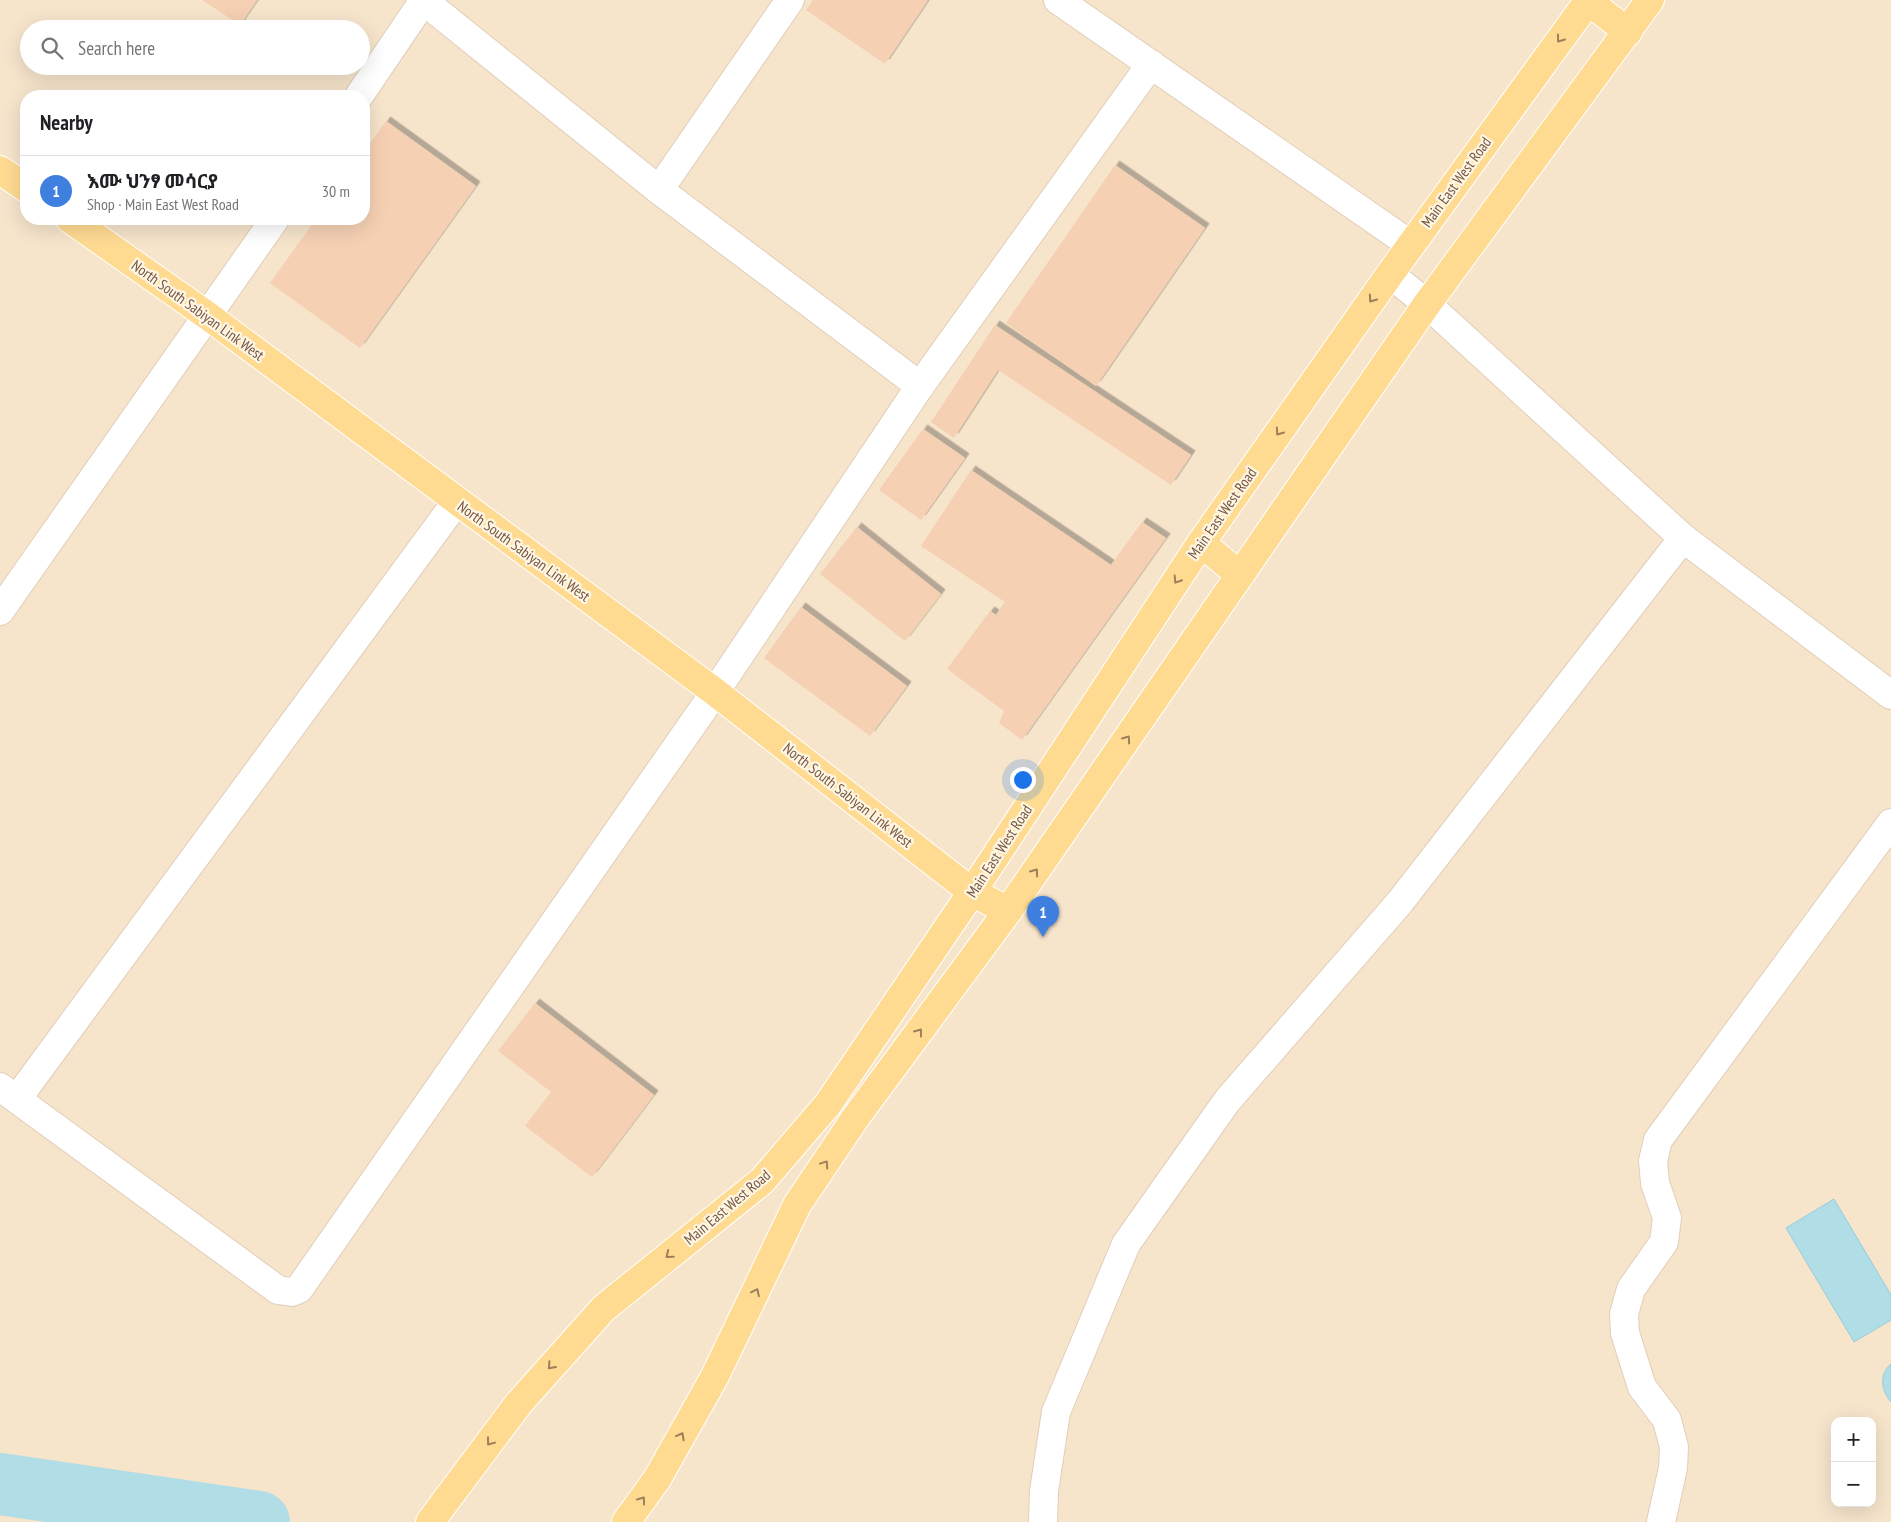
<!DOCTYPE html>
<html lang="en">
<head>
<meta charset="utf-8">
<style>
	:root { --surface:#fff; --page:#f2f2f2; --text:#202124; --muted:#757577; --line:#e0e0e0; --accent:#0f766e }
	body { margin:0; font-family:"PT Sans Narrow","Noto Sans Ethiopic",sans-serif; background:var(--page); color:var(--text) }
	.controls { position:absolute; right:15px; bottom:15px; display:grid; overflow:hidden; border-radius:10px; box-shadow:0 5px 20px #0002 }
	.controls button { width:45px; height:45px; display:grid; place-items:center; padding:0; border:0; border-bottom:1px solid var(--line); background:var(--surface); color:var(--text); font:25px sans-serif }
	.you { position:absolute; left:1022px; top:779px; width:18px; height:18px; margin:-12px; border:4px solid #fff; border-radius:50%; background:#1a73e8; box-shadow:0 0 0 8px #1a73e833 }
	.badge { display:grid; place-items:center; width:32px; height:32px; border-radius:50%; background:var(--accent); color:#fff; font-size:16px; font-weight:700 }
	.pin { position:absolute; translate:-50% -41px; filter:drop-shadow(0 1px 2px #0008) }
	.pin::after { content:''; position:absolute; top:26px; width:18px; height:15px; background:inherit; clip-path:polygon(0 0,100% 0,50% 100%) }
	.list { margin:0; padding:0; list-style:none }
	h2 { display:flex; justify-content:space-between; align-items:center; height:65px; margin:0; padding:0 20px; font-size:21px }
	h2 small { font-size:16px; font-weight:400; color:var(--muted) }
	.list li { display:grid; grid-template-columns:32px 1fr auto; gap:15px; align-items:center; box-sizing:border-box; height:70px; padding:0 20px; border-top:1px solid var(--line) }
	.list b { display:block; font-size:19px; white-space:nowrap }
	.list p { margin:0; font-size:16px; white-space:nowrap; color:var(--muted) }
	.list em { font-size:16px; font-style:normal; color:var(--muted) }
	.icon { flex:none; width:28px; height:28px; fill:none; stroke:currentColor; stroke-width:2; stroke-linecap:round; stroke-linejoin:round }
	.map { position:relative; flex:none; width:1891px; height:1522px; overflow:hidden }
	.search { position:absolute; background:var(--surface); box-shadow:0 5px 20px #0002; left:20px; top:20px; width:350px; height:55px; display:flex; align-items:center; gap:12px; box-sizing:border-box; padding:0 18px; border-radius:28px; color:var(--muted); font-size:19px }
	.panel { position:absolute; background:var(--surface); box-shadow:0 5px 20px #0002; left:20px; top:90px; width:350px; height:135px; border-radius:20px }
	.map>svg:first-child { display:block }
	.residential { fill:#f6e4cb; fill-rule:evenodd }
	.water { fill:#b1dde7; stroke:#96cdda }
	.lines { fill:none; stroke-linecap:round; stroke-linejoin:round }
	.river { stroke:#b1dde7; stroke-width:62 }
	.building { fill:#f5d0b3; filter:url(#shadow) }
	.street-casing { stroke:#e2ceb9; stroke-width:30 }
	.primary-casing { stroke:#fff; stroke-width:30 }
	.street { stroke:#fff; stroke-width:28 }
	.primary { stroke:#ffdb92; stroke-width:28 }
	.oneway { stroke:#9e7f5b }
	.labels { text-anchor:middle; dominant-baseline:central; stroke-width:4.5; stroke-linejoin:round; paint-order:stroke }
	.street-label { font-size:15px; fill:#745744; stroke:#fff6e4 }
</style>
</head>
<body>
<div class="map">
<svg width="1891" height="1522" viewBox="0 0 1891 1522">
	<defs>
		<filter id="shadow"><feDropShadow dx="4.5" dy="-4.5" stdDeviation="0" flood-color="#0004"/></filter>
	</defs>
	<rect width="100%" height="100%" fill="#fef2dd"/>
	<!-- residential -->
	<path class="residential" d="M0 0H1891V1522H0ZM29 29H361V66H29ZM26 96H364V219H26ZM1835 1421H1872V1503H1835Z"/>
	<!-- water -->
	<g class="water">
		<polygon points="1834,1199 1891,1295 1891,1320 1854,1342 1786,1228"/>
		<path d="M1891 1364V1402C1881 1391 1879 1374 1891 1364Z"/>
	</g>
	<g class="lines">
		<!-- river -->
		<polyline class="river" points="0,1484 259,1522"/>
	</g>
	<!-- building -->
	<g class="building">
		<polygon points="202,0 257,0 240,25"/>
		<polygon points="813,0 928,0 885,64 806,10"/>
		<polygon points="386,121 476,186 360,348 270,283 316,219 364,219 364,152"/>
		<polygon points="1115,165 1205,228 1096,386 1006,323"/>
		<polygon points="995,325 1191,455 1171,485 998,370 954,438 931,422"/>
		<polygon points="923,429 965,458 921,520 879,490"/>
		<polygon points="971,470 1111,565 1142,522 1166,538 1022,740 999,723 1004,711 947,669 990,611 996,615 1005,602 921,546"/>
		<polygon points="857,527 941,594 905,641 820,574"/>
		<polygon points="801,607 907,686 870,736 764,658"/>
		<polygon points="535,1003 654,1095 592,1177 525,1126 551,1092 498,1051"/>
	</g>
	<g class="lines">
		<!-- street casing -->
		<g class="street-casing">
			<g id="street">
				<polyline points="1058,0 1411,245"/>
				<polyline points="424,1 659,190 920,386"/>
				<polyline points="359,96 424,0"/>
				<polyline points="659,190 790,0"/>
				<polyline points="1390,274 1427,304 1683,538 1891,695"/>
				<polyline points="0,611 275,219"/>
				<polyline points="0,1087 278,1290 292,1292 299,1289 715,692 920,386 1151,64"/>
				<polyline points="17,1099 457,501"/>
				<polyline points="1043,1522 1044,1491 1056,1412 1126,1244 1227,1101 1400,902 1683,538"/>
				<polyline points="1661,1522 1673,1468 1674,1447 1667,1420 1642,1387 1625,1333 1624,1314 1631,1289 1664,1242 1667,1218 1655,1183 1653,1161 1658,1140 1891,823"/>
			</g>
		</g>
		<!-- primary casing -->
		<g class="primary-casing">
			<g id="primary">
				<polyline points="1588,1 1628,32"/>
				<polyline points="0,170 26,188"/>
				<polyline points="70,219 208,316 715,692 972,892 1008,911"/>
				<polyline points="1201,543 1240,575"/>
				<polyline points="430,1522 519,1403 604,1308 762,1181 828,1104 972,892 1201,543 1390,274 1589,0"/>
				<polyline points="626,1522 657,1479 715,1376 797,1205 856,1117 1008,911 1427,304 1650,0"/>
			</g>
		</g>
		<!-- street -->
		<use href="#street" class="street"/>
		<!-- primary -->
		<use href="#primary" class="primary"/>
	</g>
	<!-- one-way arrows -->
	<defs><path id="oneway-chevron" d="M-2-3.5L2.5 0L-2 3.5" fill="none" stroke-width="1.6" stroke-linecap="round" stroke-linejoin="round" transform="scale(1.25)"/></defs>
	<g class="oneway">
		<use href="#oneway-chevron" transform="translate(1560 39) rotate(126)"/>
		<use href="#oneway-chevron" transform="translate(1372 299) rotate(125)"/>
		<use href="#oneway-chevron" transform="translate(1279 432) rotate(125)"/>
		<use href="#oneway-chevron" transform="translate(1177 580) rotate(123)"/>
		<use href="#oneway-chevron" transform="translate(1127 739) rotate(-55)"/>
		<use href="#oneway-chevron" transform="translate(1035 872) rotate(-55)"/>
		<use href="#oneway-chevron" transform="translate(919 1032) rotate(-54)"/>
		<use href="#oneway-chevron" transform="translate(825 1164) rotate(-56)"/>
		<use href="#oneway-chevron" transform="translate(669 1255) rotate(141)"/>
		<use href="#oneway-chevron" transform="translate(756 1292) rotate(-64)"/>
		<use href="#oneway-chevron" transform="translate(551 1366) rotate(132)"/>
		<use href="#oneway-chevron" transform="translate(681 1436) rotate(-61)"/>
		<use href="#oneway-chevron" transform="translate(490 1442) rotate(127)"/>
		<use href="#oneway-chevron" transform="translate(642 1500) rotate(-54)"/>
	</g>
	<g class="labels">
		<!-- street labels -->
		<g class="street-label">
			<text transform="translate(1456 182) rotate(-54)">Main East West Road</text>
			<text transform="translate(198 310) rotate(36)">North South Sabiyan Link West</text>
			<text transform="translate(1222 513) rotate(-55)">Main East West Road</text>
			<text transform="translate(524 551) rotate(36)">North South Sabiyan Link West</text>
			<text transform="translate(848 795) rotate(38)">North South Sabiyan Link West</text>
			<text transform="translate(999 851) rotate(-57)">Main East West Road</text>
			<text transform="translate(727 1207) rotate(-40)">Main East West Road</text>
		</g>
	</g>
</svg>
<div class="controls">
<button>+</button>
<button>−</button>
</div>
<div class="you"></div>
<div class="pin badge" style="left:1043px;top:937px;background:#3f7fe0">1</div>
<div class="search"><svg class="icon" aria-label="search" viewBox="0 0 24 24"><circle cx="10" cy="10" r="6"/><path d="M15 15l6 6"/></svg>Search here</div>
<section class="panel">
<h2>Nearby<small></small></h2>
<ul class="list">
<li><span class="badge" style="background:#3f7fe0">1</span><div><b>እሙ ህንፃ መሳርያ</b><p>Shop · Main East West Road</p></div><em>30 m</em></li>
</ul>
</section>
</div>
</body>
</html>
